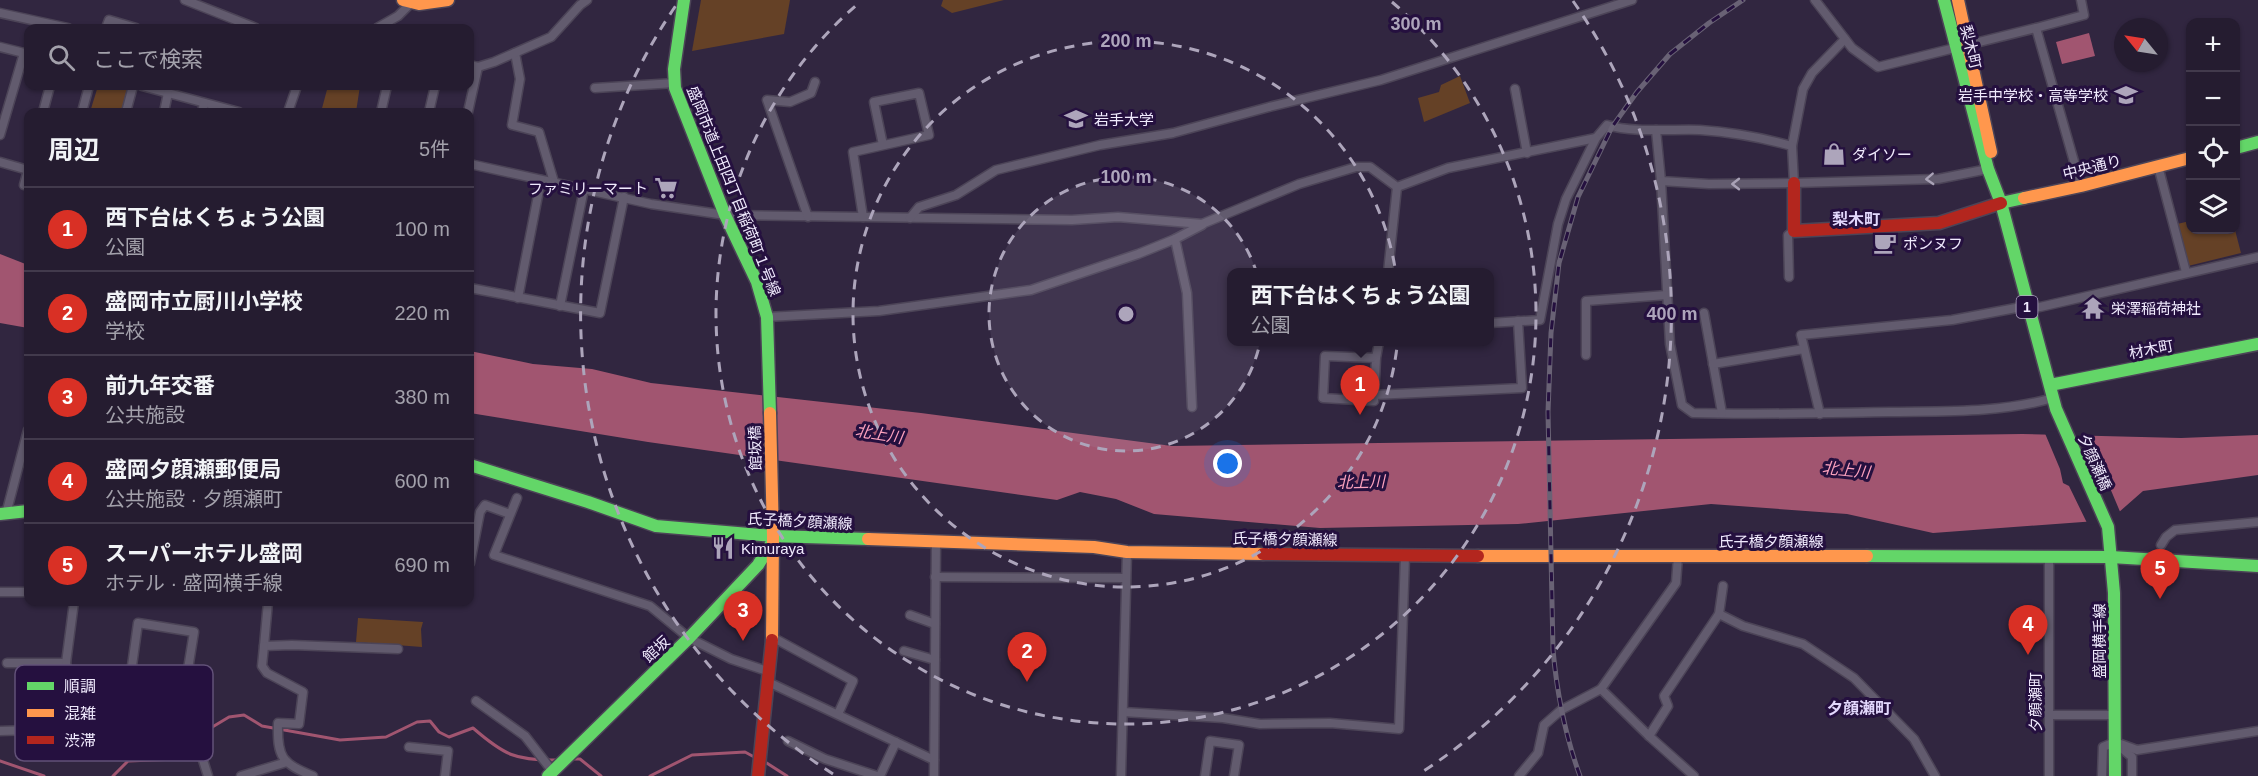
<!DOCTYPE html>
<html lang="ja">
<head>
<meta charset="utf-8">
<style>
	:root { --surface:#251c30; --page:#31293c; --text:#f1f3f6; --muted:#a3a1ab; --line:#423a4c; --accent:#d93025 }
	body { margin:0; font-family:Helvetica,"Noto Sans JP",sans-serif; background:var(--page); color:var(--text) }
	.controls { position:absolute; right:18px; top:18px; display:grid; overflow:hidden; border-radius:12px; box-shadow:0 2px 4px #0004 }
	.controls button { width:54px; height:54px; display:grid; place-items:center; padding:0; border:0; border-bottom:2px solid var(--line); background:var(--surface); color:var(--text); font:30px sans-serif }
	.compass { position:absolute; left:2114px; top:18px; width:54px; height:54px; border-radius:50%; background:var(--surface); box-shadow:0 2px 4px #0004; rotate:300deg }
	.you { position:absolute; left:1228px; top:464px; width:21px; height:21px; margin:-15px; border:4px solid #fff; border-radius:50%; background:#1a73e8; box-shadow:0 0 0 9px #1a73e833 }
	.badge { display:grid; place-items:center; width:39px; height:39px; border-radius:50%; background:var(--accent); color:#fff; font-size:20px; font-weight:700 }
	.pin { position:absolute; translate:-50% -50px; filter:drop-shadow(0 2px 3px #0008) }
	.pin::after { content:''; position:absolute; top:32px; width:21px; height:18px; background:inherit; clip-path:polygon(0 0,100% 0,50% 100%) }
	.popup { position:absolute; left:1227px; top:268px; width:267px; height:78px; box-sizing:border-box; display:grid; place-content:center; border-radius:12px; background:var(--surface); filter:drop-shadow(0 2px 4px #0005); font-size:20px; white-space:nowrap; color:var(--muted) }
	.popup b { font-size:22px; color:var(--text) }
	.popup::after { content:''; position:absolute; left:50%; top:100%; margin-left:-12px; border:12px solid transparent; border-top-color:var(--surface) }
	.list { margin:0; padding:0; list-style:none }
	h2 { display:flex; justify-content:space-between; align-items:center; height:78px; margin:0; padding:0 24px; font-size:26px }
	h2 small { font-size:20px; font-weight:400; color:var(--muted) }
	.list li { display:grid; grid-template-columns:39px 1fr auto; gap:18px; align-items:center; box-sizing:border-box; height:84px; padding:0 24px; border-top:2px solid var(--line) }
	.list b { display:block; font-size:22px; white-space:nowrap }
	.list p { margin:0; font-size:20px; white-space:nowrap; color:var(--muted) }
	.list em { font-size:20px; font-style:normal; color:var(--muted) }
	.icon { flex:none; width:33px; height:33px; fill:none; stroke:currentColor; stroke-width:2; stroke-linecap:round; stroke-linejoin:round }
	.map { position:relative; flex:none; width:2258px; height:776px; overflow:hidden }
	.search { position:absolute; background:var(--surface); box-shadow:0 2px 4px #0004; left:24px; top:24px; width:450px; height:66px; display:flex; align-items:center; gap:15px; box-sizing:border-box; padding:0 21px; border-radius:12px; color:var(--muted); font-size:22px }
	.panel { position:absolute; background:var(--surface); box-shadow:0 2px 4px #0004; left:24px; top:108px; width:450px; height:498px; border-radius:12px }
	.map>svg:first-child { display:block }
	.green { fill:#654126 }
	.water { fill:#a15570 }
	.pier { fill:#312640 }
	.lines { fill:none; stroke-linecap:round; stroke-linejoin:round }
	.stream { stroke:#a15570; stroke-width:3 }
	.street-casing { stroke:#4c4457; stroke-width:11 }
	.fast-casing { stroke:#4c4457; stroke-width:15 }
	.slow-casing { stroke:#4c4457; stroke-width:15 }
	.jam-casing { stroke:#4c4457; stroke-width:15 }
	.street { stroke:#625b6e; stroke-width:8 }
	.fast { stroke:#63d668; stroke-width:12 }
	.slow { stroke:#ff974d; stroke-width:12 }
	.jam { stroke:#b3261e; stroke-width:12 }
	.rail-casing { stroke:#696275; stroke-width:5 }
	.rail { stroke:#25103f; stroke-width:3; stroke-dasharray:9; stroke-linecap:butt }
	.oneway { stroke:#a9a2b6 }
	.ring { fill:none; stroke:#ada5bb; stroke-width:3; stroke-dasharray:10 8 }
	.labels { text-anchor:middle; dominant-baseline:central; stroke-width:6; stroke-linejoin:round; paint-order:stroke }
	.shield { fill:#25103f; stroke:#b3a9c4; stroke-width:1.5 }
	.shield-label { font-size:14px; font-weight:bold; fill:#f0eafd }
	.street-label { font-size:15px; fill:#f0eafd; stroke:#25103f }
	.poi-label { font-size:15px; fill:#f0eafd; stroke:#25103f; text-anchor:start }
	.neighbourhood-label { font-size:16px; font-weight:bold; fill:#e3d8fd; stroke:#25103f }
	.water-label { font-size:16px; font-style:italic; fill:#fca1be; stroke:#25103f }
	.key { fill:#25103f; stroke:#625178; stroke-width:1.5 }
	.key-label { font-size:16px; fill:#f0eafd }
	.centre { fill:#ada5bb; stroke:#25103f; stroke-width:3 }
	.ring-label { font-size:18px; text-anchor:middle; font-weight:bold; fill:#ada5bb; stroke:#25103f; stroke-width:6; stroke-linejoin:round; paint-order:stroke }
</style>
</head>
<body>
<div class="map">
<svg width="2258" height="776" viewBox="0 0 2258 776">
	<rect width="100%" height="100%" fill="#312640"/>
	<!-- green -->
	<g class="green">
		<polygon points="701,0 790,0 784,34 692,51"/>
		<polygon points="943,0 1004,0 952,13 941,6"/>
		<polygon points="1460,76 1470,103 1424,122 1418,98 1439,92 1441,85"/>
		<polygon points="98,86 119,86 127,88 128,93 122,112 90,112"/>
		<polygon points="328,86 360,86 356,112 321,112"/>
		<polygon points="2190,221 2190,230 2235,230 2241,253 2188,266 2177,224"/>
		<polygon points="358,618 423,622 421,629 422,647 356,642"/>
	</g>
	<!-- water -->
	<g class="water">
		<polygon points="2089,33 2095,56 2062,64 2056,42"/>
		<polygon points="0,254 28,265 28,328 0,323"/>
		<polygon points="470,351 533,364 592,369 651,383 921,413 1172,446 2022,434 2181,438 2258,435 2258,475 2143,491 2110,520 1933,533 1847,514 1711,504 1518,524 1320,528 1154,514 1116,499 1080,492 1057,500 648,442 470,413"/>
	</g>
	<!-- pier -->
	<polygon class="pier" points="2044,431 2083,432 2098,467 2102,469 2121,514 2112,522 2088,525 2069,486 2063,483 2060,469"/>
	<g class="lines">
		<!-- stream -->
		<g class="stream">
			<polyline points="570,759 580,759 601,776"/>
			<polyline points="762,760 787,776"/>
			<polyline points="0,761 44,776"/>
			<path d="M113 776 128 761 178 759 194 738 229 717 244 715 262 726 340 740 386 737 417 722 430 721 439 732 449 737 473 728C504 755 516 761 558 760"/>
			<polyline points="650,776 692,755 745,752 756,758"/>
		</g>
		<!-- street casing -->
		<g class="street-casing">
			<g id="street">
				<polyline points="185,0 256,28"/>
				<polyline points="1815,0 1852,48 1878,67 2036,28 2081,186"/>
				<polyline points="0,13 68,28"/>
				<polyline points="106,28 109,20 136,28"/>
				<polyline points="377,28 398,16 410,4"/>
				<polyline points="2036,28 2084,15 2081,0"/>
				<polyline points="0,47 28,54"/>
				<polyline points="515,53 520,79 512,125 539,132 554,182"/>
				<polyline points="470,65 478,67 494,62 551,37 580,5 587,0"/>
				<polyline points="142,86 239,112"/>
				<polyline points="595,88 675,83"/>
				<polyline points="1515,89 1527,153"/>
				<polyline points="43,112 50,86"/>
				<polyline points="82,112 89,86"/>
				<polyline points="126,112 133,86"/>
				<polyline points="164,112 168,93"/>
				<polyline points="202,112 204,103"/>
				<polyline points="288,112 297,86"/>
				<polyline points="381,112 387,86"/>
				<polyline points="429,112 435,86"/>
				<polyline points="468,112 478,67"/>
				<polyline points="1656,130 1661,181 1709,184 1794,183 1938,179 1988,169"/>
				<polyline points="0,135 24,53"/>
				<polyline points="1792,146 1803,89 1812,73 1845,39"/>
				<polyline points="0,162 28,170"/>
				<path d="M470 164 651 204 725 215 1072 220 1118 217 1202 224 1299 184 1356 167H1370L1397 187 1448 168 1596 138 1607 125C1632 133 1673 129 1700 130 1730 132 1763 138 1792 146L1794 183"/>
				<polyline points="2158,166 2186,272"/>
				<polyline points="28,170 24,185 28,186"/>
				<path d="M1661 181 1670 344 1682 405 1693 413C1758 415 1824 413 1889 412 1943 411 2001 413 2053 398"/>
				<polyline points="808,217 767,100 790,102 811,93 815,82"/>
				<polyline points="863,217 853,152 929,135 919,93 874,102 883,145"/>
				<polyline points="910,218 919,207 956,195 996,170 1100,145 1173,133 1269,107 1381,80 1632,0"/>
				<polyline points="1388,272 1397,187"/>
				<polyline points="1789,277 1788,235 1794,231"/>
				<polyline points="470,288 600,313 624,197"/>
				<polyline points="518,298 541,180"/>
				<polyline points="560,306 584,189"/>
				<polyline points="1704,313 1722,413"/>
				<polyline points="767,317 879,311 1031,290 1138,254 1175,239"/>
				<polyline points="1489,323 1540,320 1558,224 1566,199 1596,138"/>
				<polyline points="1586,355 1586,301 1667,295"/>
				<polyline points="1376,358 1374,401 1323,398 1325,356 1376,358 1379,342"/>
				<polyline points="1713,364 1804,349"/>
				<polyline points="1374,395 1522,388 1518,321"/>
				<polyline points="1192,407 1187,293 1175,239 1202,225"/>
				<polyline points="1820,414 1801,335 1952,320 2016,308 2040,307 2258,257"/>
				<polyline points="517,498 494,555 650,606 689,638 731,659 767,671"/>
				<polyline points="6,514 28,430"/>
				<polyline points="2161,545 2166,537 2175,530 2258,522"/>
				<polyline points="470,563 480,512 485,505 510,514"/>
				<polyline points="935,577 1126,578"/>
				<polyline points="0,592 28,592"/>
				<polyline points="268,602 264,646 292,645 398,649"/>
				<polyline points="1719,614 1743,626 1803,644 1854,678 1914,739 1935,776"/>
				<polyline points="910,615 935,624"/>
				<polyline points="772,637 853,681 838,714"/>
				<path d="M264 646 262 666 267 673 303 692 299 724 278 723C277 758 282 763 313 776"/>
				<polyline points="904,651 935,660"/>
				<polyline points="7,663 66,663"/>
				<polyline points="766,681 934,760"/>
				<polyline points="1601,689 1649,736 1694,776"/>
				<polyline points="73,698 66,663 74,602"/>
				<polyline points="476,701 525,736 553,772"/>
				<polyline points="1123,712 1223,718 1260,724 1330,723 1399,729 1405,556"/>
				<polyline points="2048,715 2114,715"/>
				<path d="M0 731C43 729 47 736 73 698L94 695 112 705 123 719 133 727 178 731 194 632 138 623 130 680 68 670"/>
				<polyline points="1649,736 1668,706 1664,696 1719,614 1723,586"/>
				<polyline points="788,741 825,759 877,776"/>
				<polyline points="2119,746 2132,757 2132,776"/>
				<polyline points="409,747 448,751 445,776"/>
				<polyline points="202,757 208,776"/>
				<polyline points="241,776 287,762"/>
				<polyline points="880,776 896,742"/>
				<polyline points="934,776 936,542"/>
				<polyline points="1121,776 1127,552"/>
				<polyline points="1205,776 1210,741 1239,745 1234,776"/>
				<polyline points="1519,776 1538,753 1544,725 1561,710 1601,689 1676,583 1678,556"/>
				<polyline points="2049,776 2049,556"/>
				<polyline points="2102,776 2103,747 2115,742 2137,750 2258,731"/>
			</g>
		</g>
		<!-- fast casing -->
		<g class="fast-casing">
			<g id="fast">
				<polyline points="684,0 674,69 675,88 725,215 757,282 767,317 770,413"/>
				<polyline points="1944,0 1988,169 2001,203"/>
				<polyline points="2236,148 2258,142"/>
				<polyline points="2024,198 2001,203 2056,409 2108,527 2114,593 2115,776"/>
				<polyline points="2050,385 2258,344"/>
				<polyline points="470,465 588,502 656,526 773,536 868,539"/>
				<polyline points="0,514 28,511"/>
				<polyline points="1867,556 2111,557 2258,566"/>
				<polyline points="548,776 689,638 758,565 771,544"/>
			</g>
		</g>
		<!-- slow casing -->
		<g class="slow-casing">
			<g id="slow">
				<polyline points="403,0 419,4 448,0"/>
				<polyline points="1958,0 1991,152"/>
				<polyline points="2024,198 2081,186 2190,158"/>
				<polyline points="770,413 773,536 772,640"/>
				<polyline points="868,539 1094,547 1127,552 1263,554"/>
				<polyline points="1478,556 1867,556"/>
			</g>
		</g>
		<!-- jam casing -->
		<g class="jam-casing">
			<g id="jam">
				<polyline points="1794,183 1794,231 1939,223 2001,203"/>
				<polyline points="1263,554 1478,556"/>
				<polyline points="758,776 772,640"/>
			</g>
		</g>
		<!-- street -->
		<use href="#street" class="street"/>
		<!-- fast -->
		<use href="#fast" class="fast"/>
		<!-- slow -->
		<use href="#slow" class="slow"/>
		<!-- jam -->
		<use href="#jam" class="jam"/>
		<!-- rail casing -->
		<g class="rail-casing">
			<path id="rail" d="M1580 776C1565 735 1557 694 1553 650L1548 412 1551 333 1559 263 1578 197 1612 127 1637 92 1670 54 1709 23 1743 0"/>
		</g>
		<!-- rail -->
		<use href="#rail" class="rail"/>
	</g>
	<!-- one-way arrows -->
	<defs><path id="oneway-chevron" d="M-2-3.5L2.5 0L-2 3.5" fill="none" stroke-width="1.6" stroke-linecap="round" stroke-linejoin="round" transform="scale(1.5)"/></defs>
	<g class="oneway">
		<use href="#oneway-chevron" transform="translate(1930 179) rotate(177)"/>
		<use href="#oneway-chevron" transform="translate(1736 184) rotate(180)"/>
	</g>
	<!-- distance rings -->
	<circle cx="1126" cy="314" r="137" fill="#ada5bb" fill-opacity=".12"/>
	<g class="ring">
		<circle cx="1126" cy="314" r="137"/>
		<circle cx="1126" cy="314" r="273"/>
		<path d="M1392 2A410 410 0 1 1 860 2"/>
		<path d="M833 774A546 546 0 0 1 679 1M1573 1A546 546 0 0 1 1419 774"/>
	</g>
	<!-- icons -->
	<defs>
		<g id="school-bare" transform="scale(1.8)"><path d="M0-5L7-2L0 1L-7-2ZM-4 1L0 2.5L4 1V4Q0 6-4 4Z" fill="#ada5bb" stroke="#25103f" stroke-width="2.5" paint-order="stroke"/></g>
		<g id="university-bare" transform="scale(1.8)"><path d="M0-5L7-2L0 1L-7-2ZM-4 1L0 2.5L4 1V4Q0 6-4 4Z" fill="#ada5bb" stroke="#25103f" stroke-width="2.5" paint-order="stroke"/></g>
		<g id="shop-bare" transform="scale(1.8)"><path d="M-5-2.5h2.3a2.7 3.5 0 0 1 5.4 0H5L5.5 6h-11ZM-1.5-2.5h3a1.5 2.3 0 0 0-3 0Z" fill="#ada5bb" stroke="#25103f" stroke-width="2.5" paint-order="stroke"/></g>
		<g id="supermarket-bare" transform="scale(1.8)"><path d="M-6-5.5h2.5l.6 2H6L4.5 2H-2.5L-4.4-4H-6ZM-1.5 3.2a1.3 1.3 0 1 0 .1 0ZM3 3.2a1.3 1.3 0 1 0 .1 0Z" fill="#ada5bb" stroke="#25103f" stroke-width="2.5" paint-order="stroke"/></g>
		<g id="cafe-bare" transform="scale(1.8)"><path d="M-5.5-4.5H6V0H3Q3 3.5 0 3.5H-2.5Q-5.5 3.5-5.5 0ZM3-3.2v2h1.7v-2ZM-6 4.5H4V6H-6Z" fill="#ada5bb" stroke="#25103f" stroke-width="2.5" paint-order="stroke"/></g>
		<g id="temple-bare" transform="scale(1.8)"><path d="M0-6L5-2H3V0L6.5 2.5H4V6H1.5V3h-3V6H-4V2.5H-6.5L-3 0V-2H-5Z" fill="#ada5bb" stroke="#25103f" stroke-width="2.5" paint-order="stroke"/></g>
		<g id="restaurant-bare" transform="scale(1.8)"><path d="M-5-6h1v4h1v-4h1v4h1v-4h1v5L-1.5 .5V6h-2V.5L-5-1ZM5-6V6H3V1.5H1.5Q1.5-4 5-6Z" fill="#ada5bb" stroke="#25103f" stroke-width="2.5" paint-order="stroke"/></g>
	</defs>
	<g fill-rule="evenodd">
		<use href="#school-bare" x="2126" y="95"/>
		<use href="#university-bare" x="1076" y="119"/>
		<use href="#shop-bare" x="1834" y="154"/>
		<use href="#supermarket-bare" x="666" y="188"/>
		<use href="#cafe-bare" x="1885" y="243"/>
		<use href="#temple-bare" x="2093" y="308"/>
		<use href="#restaurant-bare" x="723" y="548"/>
	</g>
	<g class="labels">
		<!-- shield labels -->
		<rect class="shield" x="2016.5" y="296" width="21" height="22" rx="4.5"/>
		<g class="shield-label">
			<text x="2027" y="307">1</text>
		</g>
		<!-- street labels -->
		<g class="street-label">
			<text transform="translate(1971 47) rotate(76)">梨木町</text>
			<text transform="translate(2092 167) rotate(-14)">中央通り</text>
			<text transform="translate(734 191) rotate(68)">盛岡市道上田四丁目稲荷町１号線</text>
			<text transform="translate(2151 349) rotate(-11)">材木町</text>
			<text transform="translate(755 448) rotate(-92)">館坂橋</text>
			<text transform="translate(2095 462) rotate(66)">夕顔瀬橋</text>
			<text transform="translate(800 521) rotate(3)">氏子橋夕顔瀬線</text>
			<text transform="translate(1285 539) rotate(1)">氏子橋夕顔瀬線</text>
			<text x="1771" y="541">氏子橋夕顔瀬線</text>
			<text transform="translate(2099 641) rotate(-90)">盛岡横手線</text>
			<text transform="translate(656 649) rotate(-43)">館坂</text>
			<text transform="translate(2035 702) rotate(-90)">夕顔瀬町</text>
		</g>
		<!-- poi labels -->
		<g class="poi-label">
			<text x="2108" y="95" text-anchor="end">岩手中学校・高等学校</text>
			<text x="1094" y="119">岩手大学</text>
			<text x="1852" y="154">ダイソー</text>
			<text x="648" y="188" text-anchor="end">ファミリーマート</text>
			<text x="1903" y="243">ポンヌフ</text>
			<text x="2111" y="308">栄澤稲荷神社</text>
			<text x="741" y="548">Kimuraya</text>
		</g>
		<!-- neighbourhood labels -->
		<g class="neighbourhood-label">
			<text x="1856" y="219">梨木町</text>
			<text x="1859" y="708">夕顔瀬町</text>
		</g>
		<!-- water labels -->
		<g class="water-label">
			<text transform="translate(879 434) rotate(9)">北上川</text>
			<text transform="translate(1846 470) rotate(6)">北上川</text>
			<text transform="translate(1361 482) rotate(-1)">北上川</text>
		</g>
	</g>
	<!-- legend -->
	<rect x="15" y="665" width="198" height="96" rx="9" class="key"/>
	<rect x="27" y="682" width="27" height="8" fill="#63d668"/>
	<rect x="27" y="709" width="27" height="8" fill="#ff974d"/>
	<rect x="27" y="736" width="27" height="8" fill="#b3261e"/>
	<g class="key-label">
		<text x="64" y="692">順調</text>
		<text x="64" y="719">混雑</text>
		<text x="64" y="746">渋滞</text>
	</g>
	<circle cx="1126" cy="314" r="9" class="centre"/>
	<g class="ring-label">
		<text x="1416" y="30">300 m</text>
		<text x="1126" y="47">200 m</text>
		<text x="1126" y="183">100 m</text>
		<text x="1672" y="320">400 m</text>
	</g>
</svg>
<div class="controls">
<button>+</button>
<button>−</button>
<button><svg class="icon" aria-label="locate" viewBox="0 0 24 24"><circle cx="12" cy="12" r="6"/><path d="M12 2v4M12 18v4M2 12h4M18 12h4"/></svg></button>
<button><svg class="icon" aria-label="layers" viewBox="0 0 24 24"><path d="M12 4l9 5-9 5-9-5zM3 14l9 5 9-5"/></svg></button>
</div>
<svg class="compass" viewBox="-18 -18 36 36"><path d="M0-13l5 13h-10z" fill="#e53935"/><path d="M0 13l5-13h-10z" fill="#a3a1ab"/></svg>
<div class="you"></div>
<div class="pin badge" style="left:1360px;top:415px">1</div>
<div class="popup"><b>西下台はくちょう公園</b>公園</div>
<div class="pin badge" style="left:1027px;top:682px">2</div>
<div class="pin badge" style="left:743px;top:641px">3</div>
<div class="pin badge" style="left:2028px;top:655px">4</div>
<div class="pin badge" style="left:2160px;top:599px">5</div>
<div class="search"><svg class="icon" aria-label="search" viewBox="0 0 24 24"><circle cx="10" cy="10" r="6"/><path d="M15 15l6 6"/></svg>ここで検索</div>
<section class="panel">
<h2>周辺<small>5件</small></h2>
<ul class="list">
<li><span class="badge">1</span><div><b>西下台はくちょう公園</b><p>公園</p></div><em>100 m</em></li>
<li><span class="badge">2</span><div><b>盛岡市立厨川小学校</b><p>学校</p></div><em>220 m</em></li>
<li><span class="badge">3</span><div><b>前九年交番</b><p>公共施設</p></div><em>380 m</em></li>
<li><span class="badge">4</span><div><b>盛岡夕顔瀬郵便局</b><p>公共施設 · 夕顔瀬町</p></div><em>600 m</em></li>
<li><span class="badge">5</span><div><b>スーパーホテル盛岡</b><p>ホテル · 盛岡横手線</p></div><em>690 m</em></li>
</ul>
</section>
</div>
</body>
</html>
